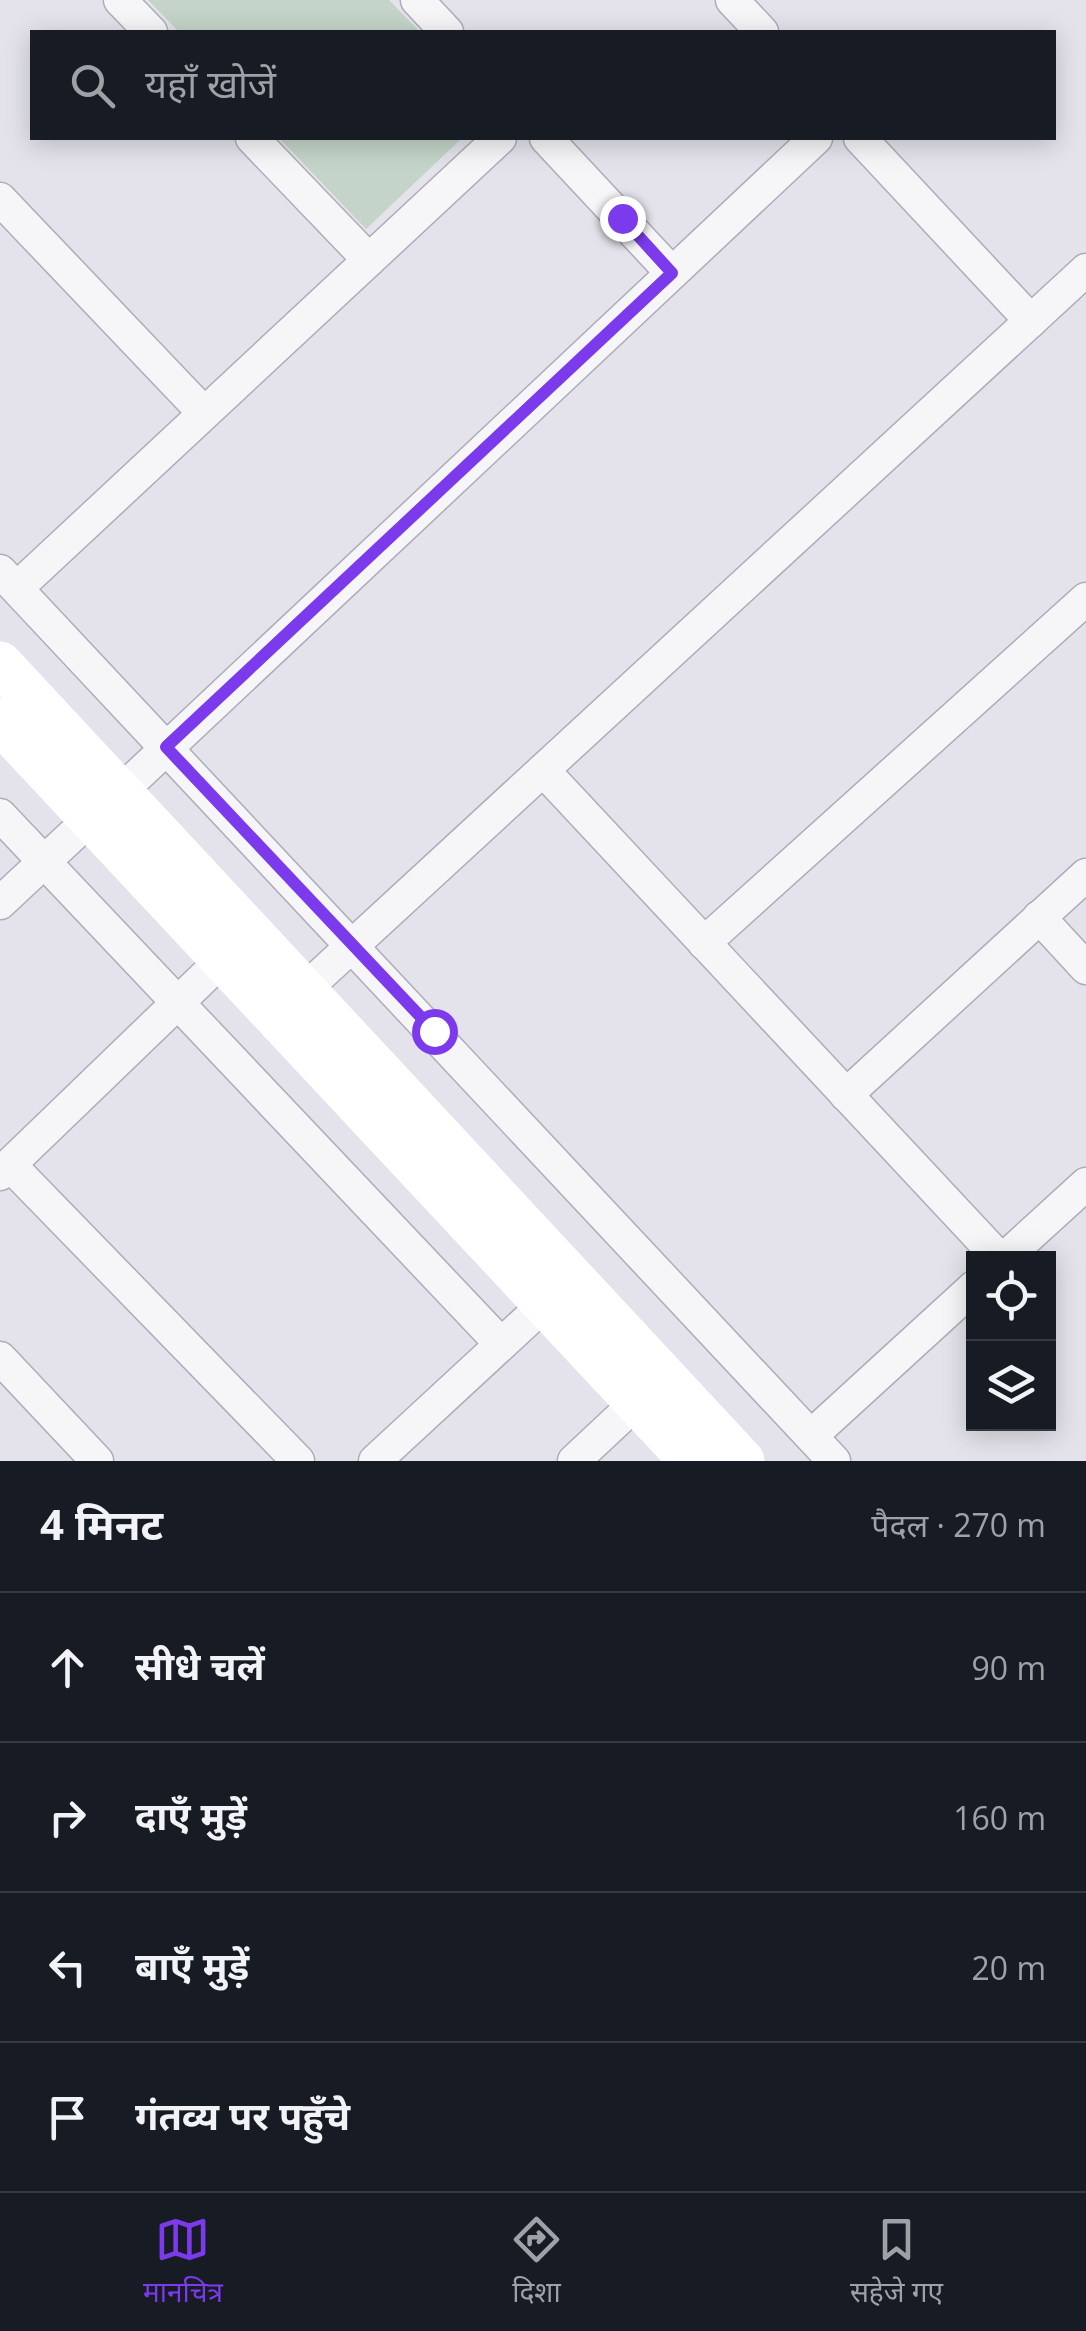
<!DOCTYPE html>
<html lang="hi">
<head>
<meta charset="utf-8">
<style>
	:root { --surface:#171b24; --page:#20242c; --text:#f1f3f6; --muted:#9ea1a6; --line:#363941; --accent:#7c3aed }
	body { margin:0; font-family:"Open Sans","Noto Sans Devanagari",sans-serif; background:var(--page); color:var(--text) }
	.controls { position:absolute; right:30px; bottom:30px; display:grid; overflow:hidden; border-radius:0px; box-shadow:0 5px 25px #0003 }
	.controls button { width:90px; height:90px; display:grid; place-items:center; padding:0; border:0; border-bottom:2px solid var(--line); background:var(--surface); color:var(--text); font:50px sans-serif }
	.stop { position:absolute; width:30px; height:30px; margin:-22px; border:8px solid #7c3aed; border-radius:50%; background:#fff }
	.stop.end { background:#7c3aed; border-color:#fff; box-shadow:0 2px 10px #0008 }
	.list { margin:0; padding:0; list-style:none }
	h2 { display:flex; justify-content:space-between; align-items:center; height:130px; margin:0; padding:0 40px; font-size:42px }
	h2 small { font-size:32px; font-weight:400; color:var(--muted) }
	.list li { display:grid; grid-template-columns:65px 1fr auto; gap:30px; align-items:center; box-sizing:border-box; height:150px; padding:0 40px; border-top:2px solid var(--line) }
	.list b { display:block; font-size:38px; white-space:nowrap }
	.list em { font-size:32px; font-style:normal; color:var(--muted) }
	.icon { flex:none; width:55px; height:55px; fill:none; stroke:currentColor; stroke-width:2; stroke-linecap:round; stroke-linejoin:round }
	.map { position:relative; flex:none; width:1086px; height:1461px; overflow:hidden }
	.search { position:absolute; background:var(--surface); box-shadow:0 5px 25px #0003; left:30px; right:30px; top:30px; height:110px; display:flex; align-items:center; gap:25px; box-sizing:border-box; padding:0 35px; border-radius:0px; color:var(--muted); font-size:38px }
	.sheet { height:730px; background:var(--surface) }
	nav { display:flex; justify-content:space-around; align-items:center; box-sizing:border-box; height:140px; border-top:2px solid var(--line); background:var(--surface); font-size:28px; color:var(--muted) }
	nav a { display:grid; justify-items:center; gap:5px }
	nav .on { color:var(--accent) }
	.map>svg:first-child { display:block }
	.green { fill:#c4d4c8 }
	.lines { fill:none; stroke-linecap:round; stroke-linejoin:round }
	.street-casing { stroke:#adacb9; stroke-width:35 }
	.street { stroke:#f6f6f9; stroke-width:32 }
	.secondary { stroke:#fff; stroke-width:45 }
	.route { stroke:#7c3aed; stroke-width:12 }
</style>
</head>
<body>
<div class="map">
<svg width="1086" height="1461" viewBox="0 0 1086 1461">
	<rect width="100%" height="100%" fill="#e4e3eb"/>
	<!-- green -->
	<g class="green">
		<polygon points="148,0 389,0 420,32 179,32"/>
		<polygon points="279,138 462,138 366,229"/>
	</g>
	<g class="lines">
		<!-- street casing -->
		<g class="street-casing">
			<g id="street">
				<polyline points="120,0 151,32"/>
				<polyline points="417,0 447,32"/>
				<polyline points="732,0 762,32"/>
				<polyline points="252,138 369,260"/>
				<polyline points="546,138 672,273"/>
				<polyline points="860,138 1031,321"/>
				<polyline points="0,199 204,413"/>
				<polyline points="0,571 834,1461"/>
				<polyline points="17,588 500,138"/>
				<polyline points="543,770 999,1258"/>
				<polyline points="119,793 816,138"/>
				<polyline points="0,815 501,1344"/>
				<polyline points="0,903 91,818"/>
				<polyline points="1039,917 1086,968"/>
				<polyline points="704,943 1086,599"/>
				<polyline points="290,1003 1086,270"/>
				<polyline points="846,1095 1086,875"/>
				<polyline points="10,1165 298,1461"/>
				<polyline points="0,1174 223,959"/>
				<polyline points="1005,1258 1086,1184"/>
				<polyline points="0,1358 97,1461"/>
				<polyline points="811,1436 974,1287"/>
				<polyline points="375,1461 545,1304"/>
				<polyline points="574,1461 637,1402"/>
			</g>
		</g>
		<!-- street -->
		<use href="#street" class="street"/>
		<!-- secondary -->
		<g class="secondary">
			<polyline points="0,664 742,1461"/>
			<polyline points="0,721 692,1461"/>
		</g>
	</g>
	<g class="lines">
		<!-- route -->
		<polyline class="route" points="434,1031 166,747 672,273 622,218"/>
	</g>
</svg>
<div class="controls">
<button><svg class="icon" aria-label="locate" viewBox="0 0 24 24"><circle cx="12" cy="12" r="6"/><path d="M12 2v4M12 18v4M2 12h4M18 12h4"/></svg></button>
<button><svg class="icon" aria-label="layers" viewBox="0 0 24 24"><path d="M12 4l9 5-9 5-9-5zM3 14l9 5 9-5"/></svg></button>
</div>
<div class="stop" style="left:434px;top:1031px"></div>
<div class="stop end" style="left:622px;top:218px"></div>
<div class="search"><svg class="icon" aria-label="search" viewBox="0 0 24 24"><circle cx="10" cy="10" r="6"/><path d="M15 15l6 6"/></svg>यहाँ खोजें</div>
</div>
<section class="sheet">
<h2>4 मिनट<small>पैदल · 270 m</small></h2>
<ul class="list">
<li><svg class="icon" aria-label="ahead" viewBox="0 0 24 24"><path d="M12 20V5M6 11l6-6 6 6"/></svg><div><b>सीधे चलें</b></div><em>90 m</em></li>
<li><svg class="icon" aria-label="right" viewBox="0 0 24 24"><path d="M7 20v-9h11M14 6l5 5-5 5"/></svg><div><b>दाएँ मुड़ें</b></div><em>160 m</em></li>
<li><svg class="icon" aria-label="left" viewBox="0 0 24 24"><path d="M17 20v-9H6M10 6l-5 5 5 5"/></svg><div><b>बाएँ मुड़ें</b></div><em>20 m</em></li>
<li><svg class="icon" aria-label="arrive" viewBox="0 0 24 24"><path d="M6 21V4h12l-3 4 3 4H6"/></svg><div><b>गंतव्य पर पहुँचे</b></div></li>
</ul>
</section>
<nav>
<a class="on"><svg class="icon" aria-label="map" viewBox="0 0 24 24"><path d="M3 6l6-2 6 2 6-2v14l-6 2-6-2-6 2zM9 4v14M15 6v14"/></svg>मानचित्र</a>
<a><svg class="icon" aria-label="directions" viewBox="0 0 24 24"><path d="M12 3l9 9-9 9-9-9zM9 14v-3h6M13 9l2 2-2 2"/></svg>दिशा</a>
<a><svg class="icon" aria-label="saved" viewBox="0 0 24 24"><path d="M7 4h10v16l-5-4-5 4z"/></svg>सहेजे गए</a>
</nav>
</body>
</html>
